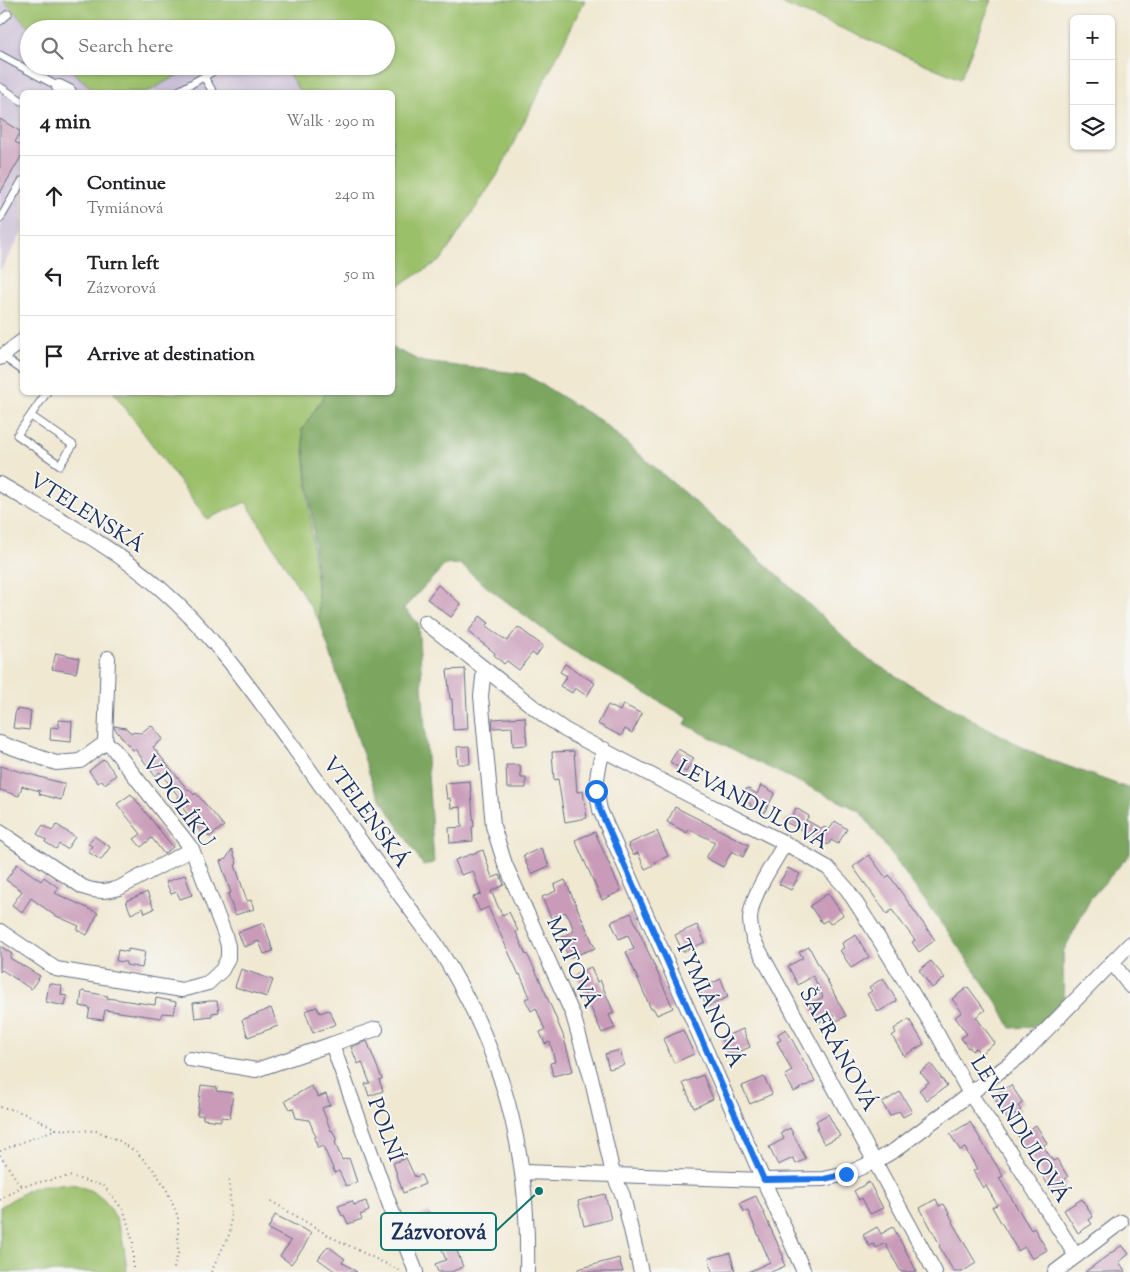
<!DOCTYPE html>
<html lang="en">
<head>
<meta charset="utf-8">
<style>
	:root { --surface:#fff; --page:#f2f2f2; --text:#202124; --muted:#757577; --line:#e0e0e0 }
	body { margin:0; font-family:"Sorts Mill Goudy",serif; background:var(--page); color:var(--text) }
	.controls { position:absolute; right:15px; top:15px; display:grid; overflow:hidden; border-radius:8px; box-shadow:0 1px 4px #0004 }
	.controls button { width:45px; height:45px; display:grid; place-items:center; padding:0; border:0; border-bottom:1px solid var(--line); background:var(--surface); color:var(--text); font:25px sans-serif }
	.stop { position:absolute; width:15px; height:15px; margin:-11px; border:4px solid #1a73e8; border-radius:50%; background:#fff }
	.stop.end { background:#1a73e8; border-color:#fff; box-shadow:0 1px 5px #0008 }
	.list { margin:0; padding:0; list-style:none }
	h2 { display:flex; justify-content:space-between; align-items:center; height:65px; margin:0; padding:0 20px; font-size:21px }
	h2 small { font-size:16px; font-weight:400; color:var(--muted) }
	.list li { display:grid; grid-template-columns:32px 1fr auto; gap:15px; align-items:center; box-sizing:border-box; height:80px; padding:0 20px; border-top:1px solid var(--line) }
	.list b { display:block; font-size:19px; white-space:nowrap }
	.list p { margin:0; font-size:16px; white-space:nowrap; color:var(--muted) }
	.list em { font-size:16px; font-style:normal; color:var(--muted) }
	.icon { flex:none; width:28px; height:28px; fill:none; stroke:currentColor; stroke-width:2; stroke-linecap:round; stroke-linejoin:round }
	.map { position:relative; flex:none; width:1130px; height:1272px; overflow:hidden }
	.search { position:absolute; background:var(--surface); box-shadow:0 1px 4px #0004; left:20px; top:20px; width:375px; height:55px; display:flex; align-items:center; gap:12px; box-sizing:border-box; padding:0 18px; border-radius:28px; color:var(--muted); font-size:19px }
	.panel { position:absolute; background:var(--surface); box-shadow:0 1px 4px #0004; left:20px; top:90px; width:375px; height:305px; border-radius:8px }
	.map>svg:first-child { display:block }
	.industrial { fill:#cabfd6 }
	.green { fill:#9bc06b; stroke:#5b7864 }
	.forest { fill:#7ca65f; stroke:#4c6a5e }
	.building { fill:#c99bb9 }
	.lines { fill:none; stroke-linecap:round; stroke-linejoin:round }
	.lane-casing { stroke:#667086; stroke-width:9 }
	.street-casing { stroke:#667086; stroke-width:16 }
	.path { stroke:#667086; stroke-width:2; stroke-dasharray:1 4; stroke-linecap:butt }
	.lane { stroke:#fff; stroke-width:7 }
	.street { stroke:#fff; stroke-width:14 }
	.route { stroke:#1a73e8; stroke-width:6 }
	.labels { text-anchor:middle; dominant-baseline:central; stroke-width:4; stroke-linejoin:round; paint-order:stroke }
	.street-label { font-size:21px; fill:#1b2f5e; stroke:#f6f6f2 }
	.leader { fill:none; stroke:#0f766e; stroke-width:2 }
	.callout-dot { fill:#0f766e; stroke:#f6f6f2; stroke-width:2 }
	.callout { fill:#f6f6f2; stroke:#0f766e; stroke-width:2 }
	.callout-label { font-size:22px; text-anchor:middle; font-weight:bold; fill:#1b2f5e }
</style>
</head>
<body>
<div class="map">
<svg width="1130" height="1272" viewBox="0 0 1130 1272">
	<rect width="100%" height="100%" fill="#f6f6f2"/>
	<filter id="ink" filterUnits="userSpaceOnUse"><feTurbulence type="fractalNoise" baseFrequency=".02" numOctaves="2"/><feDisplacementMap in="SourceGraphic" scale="10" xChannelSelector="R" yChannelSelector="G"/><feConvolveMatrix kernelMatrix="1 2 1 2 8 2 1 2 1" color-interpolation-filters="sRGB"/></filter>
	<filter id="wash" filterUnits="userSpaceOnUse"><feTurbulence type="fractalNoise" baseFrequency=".0096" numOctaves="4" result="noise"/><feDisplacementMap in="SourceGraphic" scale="20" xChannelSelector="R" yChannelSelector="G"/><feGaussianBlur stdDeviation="1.12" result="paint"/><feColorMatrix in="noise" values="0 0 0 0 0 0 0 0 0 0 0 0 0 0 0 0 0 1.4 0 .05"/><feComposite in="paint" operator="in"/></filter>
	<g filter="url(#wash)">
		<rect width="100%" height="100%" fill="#f0e8d1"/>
		<!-- industrial -->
		<g class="industrial">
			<polygon points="0,0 3,0 31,29 29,29 29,66 66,66 96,92 22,92 22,233 0,271"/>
			<polygon points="194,66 284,66 300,92 147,92"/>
		</g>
		<!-- green -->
		<g class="green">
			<polygon points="3,0 585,0 498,174 441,260 393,289 392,92 300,92 284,66 386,66 386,29 31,29"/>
			<polygon points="773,0 992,0 960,79 834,25"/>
			<polygon points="66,66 194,66 147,92 96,92"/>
			<polygon points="114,393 326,393 302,430 320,622 246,502 207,519"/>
			<path d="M73 1184C80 1187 89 1189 95 1193 121 1210 124 1245 127 1272H0V1207L33 1187Z"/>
		</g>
		<!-- forest -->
		<polygon class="forest" points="393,348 423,362 525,374 601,421 747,547 869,660 928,695 1037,755 1130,789 1130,854 1091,898 1063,952 1064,1007 1052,1019 1030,1027 1011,1028 1000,1007 957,945 860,811 757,762 685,724 688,718 568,648 487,587 460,564 445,565 404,608 418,623 434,863 423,865 374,788 320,622 313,525 302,430 326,393 392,392"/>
		<g id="blocks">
			<!-- building -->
			<g class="building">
				<polygon points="0,119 21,132 15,142 22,146 22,155 0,193"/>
				<polygon points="438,585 461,604 451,617 427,599"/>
				<polygon points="480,616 489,623 486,626 507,641 518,627 543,646 536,656 532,653 519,670 507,661 504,664 494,655 495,653 468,632"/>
				<polygon points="56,653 79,658 76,673 52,669"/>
				<polygon points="565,664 595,683 587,696 575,688 572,693 560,686 567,676 560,672"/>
				<polygon points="465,669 468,729 453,730 452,699 450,699 447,670"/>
				<polygon points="623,704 642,714 632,733 625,729 621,736 598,724 608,705 620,711"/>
				<polygon points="16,709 31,711 29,730 13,728"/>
				<polygon points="525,717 527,745 513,746 512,727 493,728 492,719"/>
				<polygon points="59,720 72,721 71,742 50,740 51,727 59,728"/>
				<polygon points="151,725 163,739 153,747 188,790 189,789 194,795 196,793 224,826 209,837 205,833 203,835 176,799 179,797 160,772 155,776 135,749 133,750 128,745 114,728 114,726 126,728 130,732 141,733"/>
				<polygon points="469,746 470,764 458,764 457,747"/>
				<polygon points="678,749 694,758 686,772 670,762"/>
				<polygon points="574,751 577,792 583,791 587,818 565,822 558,779 554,780 552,752"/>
				<polygon points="104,759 116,775 105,784 102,780 98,783 89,771"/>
				<polygon points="506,765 520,765 521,778 526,778 526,788 507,788"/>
				<polygon points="0,766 65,784 61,800 39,794 40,791 22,786 19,796 0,790"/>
				<polygon points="470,781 474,827 472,827 473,841 450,843 449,828 462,827 461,807 451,808 450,798 447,799 445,783"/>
				<polygon points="761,785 775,793 764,813 750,806 751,804 741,799 747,788 757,794"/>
				<polygon points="131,794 173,847 164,854 152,838 141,847 134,839 141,834 117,804"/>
				<polygon points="675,807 749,845 743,857 732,851 723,867 706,858 715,842 689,829 687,833 667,822"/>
				<polygon points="796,808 809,816 806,820 822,829 824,827 829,830 835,821 847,829 838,844 831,840 828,845 806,832 783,821 791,818"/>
				<polygon points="43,825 52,831 57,825 75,837 67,849 59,844 56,849 45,842 46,840 37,834"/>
				<polygon points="657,831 668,856 655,862 656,864 645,869 638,853 633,855 628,844"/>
				<polygon points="595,832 621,891 602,900 575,840"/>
				<polygon points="94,836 110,847 101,860 88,852 92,846 88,844"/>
				<polygon points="541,848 549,866 531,874 523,856"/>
				<polygon points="232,849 237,864 235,865 247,901 251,900 254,909 235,915 228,894 231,893 220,861 226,859"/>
				<polygon points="483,850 492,878 500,875 504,885 491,891 502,915 509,912 518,931 516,932 526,955 527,954 540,980 563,1035 573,1071 553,1076 550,1063 555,1062 550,1042 545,1044 540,1032 545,1030 536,1008 531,1011 525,999 530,997 520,974 519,975 488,907 480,911 473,897 481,894 473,871 461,875 455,860"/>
				<polygon points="869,855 886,878 889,875 935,940 919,952 912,942 915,940 892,910 887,914 853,867"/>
				<polygon points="17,864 41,881 44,877 59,888 55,893 98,913 87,935 77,930 79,926 54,915 31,898 22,912 12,905 22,891 6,880"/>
				<polygon points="788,868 800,874 791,890 779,884"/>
				<polygon points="185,875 192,895 180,899 177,892 171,894 166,882"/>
				<polygon points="565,880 595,948 569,958 560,938 574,931 570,920 565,912 551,918 542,897 556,891 554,885"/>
				<polygon points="147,892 154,909 145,913 143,908 131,914 126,901"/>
				<polygon points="828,893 843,915 830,924 827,920 822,923 810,906"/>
				<polygon points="631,913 673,1008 657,1015 653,1008 651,1009 626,952 634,949 628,935 619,939 611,922"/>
				<polygon points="264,923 273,951 264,954 259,941 244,947 238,932"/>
				<polygon points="697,925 705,942 683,952 675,935"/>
				<polygon points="856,935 869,957 851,968 840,950 844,948 842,943"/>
				<polygon points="0,946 12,954 10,958 40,976 31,989 2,970 0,972"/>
				<polygon points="809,947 846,1016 837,1021 833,1015 818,1023 809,1005 823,997 813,976 798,985 788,966 803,958 799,952"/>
				<polygon points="128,949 145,952 142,968 126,965 126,962 116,961 118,950 128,952"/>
				<polygon points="931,961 945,978 932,988 919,970"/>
				<polygon points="591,967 597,982 600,980 614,1013 609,1015 615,1028 602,1033 576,974"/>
				<polygon points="241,969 273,980 267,997 235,987"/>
				<polygon points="883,978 897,1001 878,1012 867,994 872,991 869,987"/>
				<polygon points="721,979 728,997 707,1007 699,989"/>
				<polygon points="49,983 62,986 61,995 67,996 65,1006 46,1002"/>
				<polygon points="968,987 985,1010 976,1017 995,1043 980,1054 976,1048 972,1051 970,1047 968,1048 961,1038 967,1034 955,1017 962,1012 952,999"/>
				<polygon points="82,991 108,996 107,998 155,1005 156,998 176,1002 174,1014 162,1013 161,1018 105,1010 103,1020 88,1018 90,1008 80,1006"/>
				<polygon points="210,1001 217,1001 219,1012 212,1013 212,1016 195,1018 193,1003"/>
				<polygon points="317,1007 320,1013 329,1010 336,1024 313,1033 305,1011"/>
				<polygon points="271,1008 278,1026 248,1037 242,1020"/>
				<polygon points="909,1019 924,1044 904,1056 892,1036 896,1033 894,1029"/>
				<polygon points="743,1029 750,1047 729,1056 721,1038"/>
				<polygon points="786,1029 815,1081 794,1092 785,1075 792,1071 777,1042 781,1040 778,1034"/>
				<polygon points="683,1030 694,1054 674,1063 663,1039"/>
				<polygon points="367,1041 382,1079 379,1080 383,1091 369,1096 365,1084 370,1083 362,1062 358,1064 351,1047"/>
				<polygon points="620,1050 624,1065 609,1069 605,1054"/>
				<polygon points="931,1064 947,1086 927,1100 919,1090 929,1082 920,1072"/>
				<polygon points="703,1075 713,1099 694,1108 683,1083"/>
				<polygon points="764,1077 772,1094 750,1104 742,1086"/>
				<polygon points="201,1085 217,1087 216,1091 233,1093 230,1118 221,1117 221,1121 203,1119 203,1115 197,1115"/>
				<polygon points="1011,1085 1023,1103 1018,1106 1021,1110 1007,1119 993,1096"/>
				<polygon points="311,1086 318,1097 326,1094 330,1105 322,1108 331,1131 332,1130 337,1141 335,1142 342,1160 349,1158 357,1182 346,1186 339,1171 335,1173 323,1146 318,1148 314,1138 316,1137 309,1120 296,1118 293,1108 290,1109 285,1101"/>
				<polygon points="900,1092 912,1112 903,1117 899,1111 890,1116 882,1103"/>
				<polygon points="828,1114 840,1136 824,1144 816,1128 819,1127 816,1121"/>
				<polygon points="970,1122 1003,1176 999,1178 1031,1230 1034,1228 1047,1250 1032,1259 1025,1247 1018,1251 992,1207 997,1205 986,1186 983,1188 973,1171 977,1169 965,1148 960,1150 950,1134"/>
				<polygon points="1036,1125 1047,1143 1043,1146 1053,1161 1057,1159 1068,1177 1064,1180 1067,1184 1053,1193 1018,1136"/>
				<polygon points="790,1128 806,1159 796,1164 793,1158 778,1165 769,1147 784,1139 781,1133"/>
				<polygon points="406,1158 415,1177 421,1175 425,1184 403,1193 393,1163"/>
				<polygon points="869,1182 883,1208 870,1214 862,1198 859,1200 854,1191"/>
				<polygon points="605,1194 611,1219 584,1226 578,1201"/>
				<polygon points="756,1196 784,1258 782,1259 785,1266 771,1272 748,1272 770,1262 748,1211 744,1212 740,1203"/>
				<polygon points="936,1199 939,1206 944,1204 953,1221 952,1222 976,1263 962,1272 954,1272 939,1246 940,1245 920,1208"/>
				<polygon points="1082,1199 1093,1217 1089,1220 1092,1224 1078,1233 1064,1210"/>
				<polygon points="352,1201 354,1205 366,1201 369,1211 360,1215 362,1219 348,1224 344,1215 342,1216 338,1206"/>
				<polygon points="429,1212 434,1225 418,1231 413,1218"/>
				<polygon points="275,1215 311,1233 304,1247 291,1264 280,1256 291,1241 268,1229"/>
				<polygon points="877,1227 881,1234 893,1227 917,1272 901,1272 885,1243 876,1248 874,1244 869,1246 863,1235"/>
				<polygon points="453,1240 463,1267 451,1272 438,1272 435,1264 446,1260 440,1245"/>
				<polygon points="1122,1245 1129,1254 1119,1262 1126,1272 1085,1272"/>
				<polygon points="328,1246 345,1259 342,1262 357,1272 336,1272 318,1259"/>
				<polygon points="730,1253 735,1271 712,1272 709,1258"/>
				<polygon points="619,1258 623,1272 578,1272 578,1269"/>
			</g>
		</g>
	</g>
	<g filter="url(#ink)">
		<use href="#blocks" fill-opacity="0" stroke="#667086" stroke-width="1"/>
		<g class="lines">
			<!-- lane casing -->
			<g class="lane-casing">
				<g id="lane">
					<polyline points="0,21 8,14"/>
					<polyline points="0,55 59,87"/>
					<polyline points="204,77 213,92"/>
					<polyline points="0,87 22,101"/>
					<polyline points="177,92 212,72"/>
					<polyline points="0,219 22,181"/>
					<polyline points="2,356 22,370"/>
					<polyline points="31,416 73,445 60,465 17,435 47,392"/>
				</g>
			</g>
			<!-- street casing -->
			<g class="street-casing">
				<g id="street">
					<polyline points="59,87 69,92"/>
					<polyline points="0,358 22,341"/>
					<path d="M0 484C54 516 114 547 161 589 214 635 253 692 294 748 341 814 388 879 436 944 502 1048 530 1149 527 1272"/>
					<polyline points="425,622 545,716 565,730 691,796 785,843 828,868 847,889 871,926 938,1035 970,1094 1001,1138 1076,1256"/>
					<polyline points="484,669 481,696 493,826 505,864 573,1015 592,1081 613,1174 623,1196 641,1272"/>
					<polyline points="0,743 56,763 80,761 105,743 112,747 192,849 225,935 228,946 228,958 222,970 208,983 182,990 56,969 0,931"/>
					<polyline points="105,743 108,658"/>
					<path d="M604 749C596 773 595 786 600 810L804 1272"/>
					<path d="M0 832 83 887C96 892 105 892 119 888L192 849"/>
					<path d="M785 843C773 865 751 894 750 919 750 925 752 933 753 939L935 1272"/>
					<polyline points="1112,962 1130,986"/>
					<polyline points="376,1029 332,1044 390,1206 416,1272"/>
					<polyline points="190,1059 256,1070 332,1044"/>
					<polyline points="523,1172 764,1180 824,1179 846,1174 876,1161 895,1150 1024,1053 1130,944"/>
					<polyline points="1055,1272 1121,1222"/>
				</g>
			</g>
			<!-- path -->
			<g class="path">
				<path d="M0 1107C21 1110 37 1119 56 1129"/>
				<polyline points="0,1151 56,1129 97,1131 118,1140 136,1152 153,1169 166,1188 178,1217 178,1253 173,1272"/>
				<polyline points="0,1155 21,1186"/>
				<polyline points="0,1200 21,1186 69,1176 104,1186 124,1211 133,1242 133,1272"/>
				<polyline points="271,1201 331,1237 401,1271"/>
				<polyline points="211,1272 230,1233 231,1215 229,1179"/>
			</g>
			<!-- lane -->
			<use href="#lane" class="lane"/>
			<!-- street -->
			<use href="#street" class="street"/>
		</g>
	</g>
	<g class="lines" filter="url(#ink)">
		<!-- route -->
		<polyline class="route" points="596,791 600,810 764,1180 824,1179 846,1174"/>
	</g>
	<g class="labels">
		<!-- street labels -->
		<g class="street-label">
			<text transform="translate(86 514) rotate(32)">VTELENSKÁ</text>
			<text transform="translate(177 802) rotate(54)">V DOLÍKU</text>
			<text transform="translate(752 806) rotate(28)">LEVANDULOVÁ</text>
			<text transform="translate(365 813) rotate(54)">VTELENSKÁ</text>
			<text transform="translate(571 963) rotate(66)">MÁTOVÁ</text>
			<text transform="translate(708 1004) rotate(66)">TYMIÁNOVÁ</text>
			<text transform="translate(837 1050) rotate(61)">ŠAFRÁNOVÁ</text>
			<text transform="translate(384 1130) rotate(70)">POLNÍ</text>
			<text transform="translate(1019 1130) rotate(58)">LEVANDULOVÁ</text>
		</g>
	</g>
	<!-- callouts -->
	<path class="leader" d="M539 1191L496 1231"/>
	<circle class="callout-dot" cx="539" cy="1191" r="5"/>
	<rect class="callout" x="381" y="1213" width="115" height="37" rx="5"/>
	<g class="callout-label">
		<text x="439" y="1239">Zázvorová</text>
	</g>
</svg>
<div class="controls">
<button>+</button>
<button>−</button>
<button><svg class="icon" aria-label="layers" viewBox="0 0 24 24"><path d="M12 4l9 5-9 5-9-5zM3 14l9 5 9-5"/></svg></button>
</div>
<div class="stop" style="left:596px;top:791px"></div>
<div class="stop end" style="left:846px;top:1174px"></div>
<div class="search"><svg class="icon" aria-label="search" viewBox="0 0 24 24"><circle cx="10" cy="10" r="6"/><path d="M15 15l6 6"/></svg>Search here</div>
<section class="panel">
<h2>4 min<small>Walk · 290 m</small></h2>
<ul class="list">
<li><svg class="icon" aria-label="ahead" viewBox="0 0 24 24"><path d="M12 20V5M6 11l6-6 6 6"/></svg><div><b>Continue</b><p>Tymiánová</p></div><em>240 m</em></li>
<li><svg class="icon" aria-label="left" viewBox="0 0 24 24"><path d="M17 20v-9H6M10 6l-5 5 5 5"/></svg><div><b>Turn left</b><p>Zázvorová</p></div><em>50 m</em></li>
<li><svg class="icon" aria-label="arrive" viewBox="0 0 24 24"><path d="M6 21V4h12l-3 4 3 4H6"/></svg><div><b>Arrive at destination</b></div></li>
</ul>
</section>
</div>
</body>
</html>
